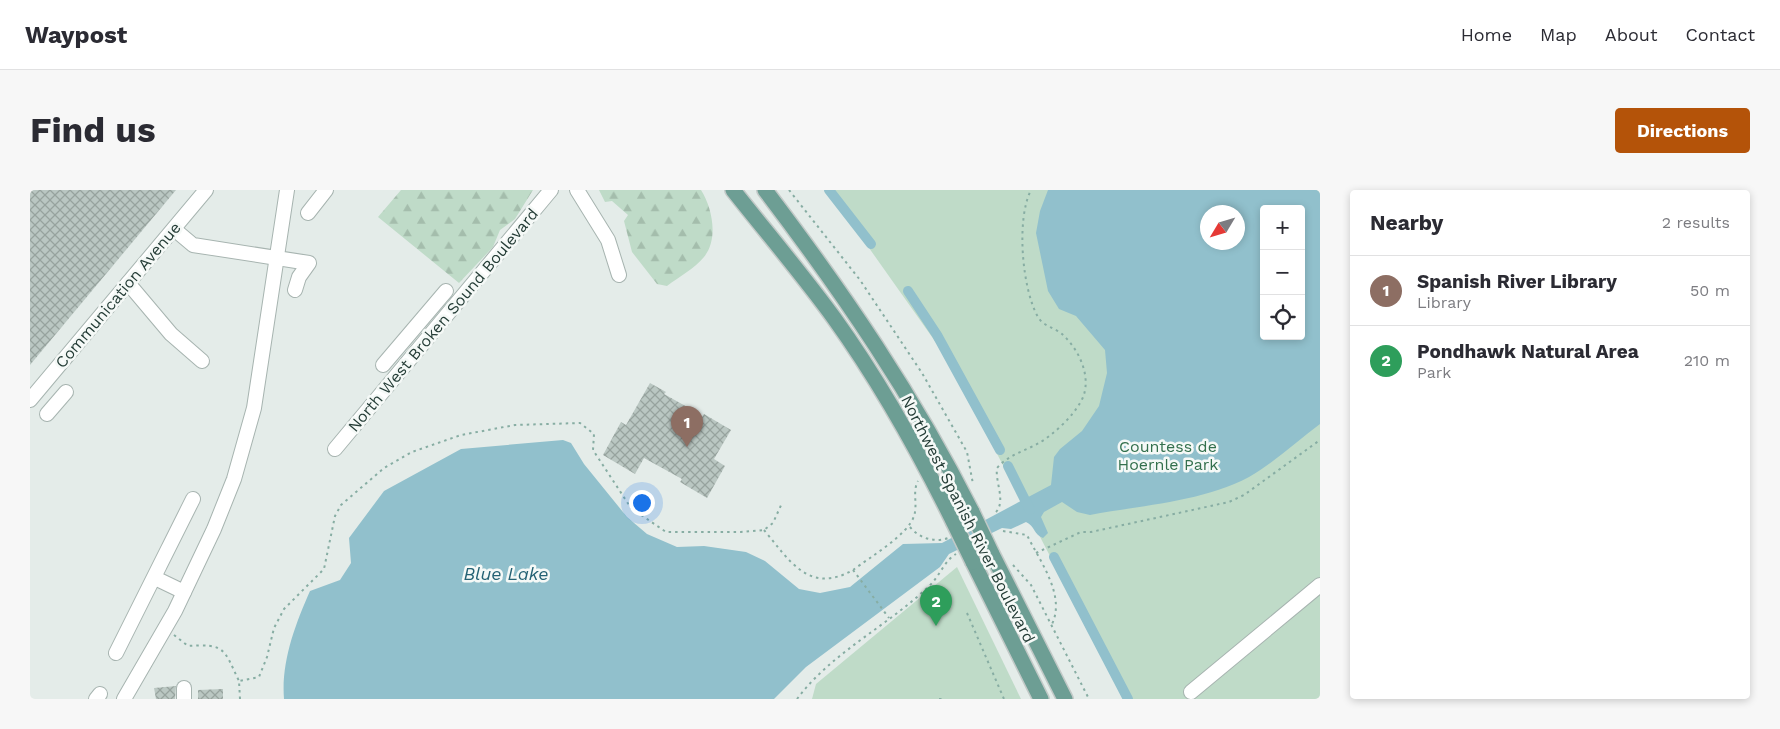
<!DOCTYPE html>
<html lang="en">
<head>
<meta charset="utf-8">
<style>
	:root { --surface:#fff; --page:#f7f7f7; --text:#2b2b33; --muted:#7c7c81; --line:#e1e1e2; --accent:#b45309 }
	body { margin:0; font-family:"Work Sans",sans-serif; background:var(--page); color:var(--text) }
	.controls { position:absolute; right:15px; top:15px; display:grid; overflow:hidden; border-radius:5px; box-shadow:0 2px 8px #0003 }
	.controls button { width:45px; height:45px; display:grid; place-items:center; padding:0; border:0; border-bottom:1px solid var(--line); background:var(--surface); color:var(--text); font:25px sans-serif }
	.compass { position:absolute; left:1170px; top:15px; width:45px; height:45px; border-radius:50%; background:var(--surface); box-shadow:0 2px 8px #0003; rotate:232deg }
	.you { position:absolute; left:611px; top:312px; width:18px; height:18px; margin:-12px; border:4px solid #fff; border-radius:50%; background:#1a73e8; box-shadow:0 0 0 8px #1a73e833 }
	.badge { display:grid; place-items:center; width:32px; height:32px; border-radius:50%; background:var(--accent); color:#fff; font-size:16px; font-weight:700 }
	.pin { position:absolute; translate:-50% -41px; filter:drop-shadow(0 1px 2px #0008) }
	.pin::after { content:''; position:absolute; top:26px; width:18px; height:15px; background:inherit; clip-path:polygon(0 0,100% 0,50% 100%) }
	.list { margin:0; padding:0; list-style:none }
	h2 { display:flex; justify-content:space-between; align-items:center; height:65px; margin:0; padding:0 20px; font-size:21px }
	h2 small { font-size:16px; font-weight:400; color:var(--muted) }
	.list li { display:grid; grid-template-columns:32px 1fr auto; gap:15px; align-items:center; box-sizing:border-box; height:70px; padding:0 20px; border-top:1px solid var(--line) }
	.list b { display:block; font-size:19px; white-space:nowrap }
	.list p { margin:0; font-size:16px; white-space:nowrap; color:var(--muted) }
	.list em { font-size:16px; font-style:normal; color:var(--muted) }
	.icon { flex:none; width:28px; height:28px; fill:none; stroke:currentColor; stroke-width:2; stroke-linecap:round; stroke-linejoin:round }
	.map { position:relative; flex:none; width:1290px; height:509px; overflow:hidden; border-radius:5px }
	header { display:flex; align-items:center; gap:30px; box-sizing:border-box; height:70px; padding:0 25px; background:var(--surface); border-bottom:1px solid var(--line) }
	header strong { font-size:24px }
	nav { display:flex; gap:28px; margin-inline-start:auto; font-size:18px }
	.intro { display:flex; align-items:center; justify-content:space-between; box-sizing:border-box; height:120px; padding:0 30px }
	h1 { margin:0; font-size:35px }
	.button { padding:12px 22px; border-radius:5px; background:var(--accent); color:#fff; font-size:18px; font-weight:700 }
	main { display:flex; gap:30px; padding:0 30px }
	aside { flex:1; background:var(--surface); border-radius:5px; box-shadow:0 2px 8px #0003 }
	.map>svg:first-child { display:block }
	.green { fill:#bfdbc8; fill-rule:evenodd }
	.forest { fill:url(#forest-firs) }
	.water { fill:#91c0cc; fill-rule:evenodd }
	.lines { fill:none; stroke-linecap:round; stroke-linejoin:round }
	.canal { stroke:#91c0cc; stroke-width:10 }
	.building { fill:url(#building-cross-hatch) }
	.minor-casing { stroke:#a7b4b0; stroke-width:16 }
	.major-casing { stroke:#c2c9c7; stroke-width:18 }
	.path { stroke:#87ada3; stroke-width:2; stroke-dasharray:2.5 4; stroke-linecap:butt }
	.minor { stroke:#fff; stroke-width:14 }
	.major { stroke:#6d9e94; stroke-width:15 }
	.major-bridge-casing { stroke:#c2c9c7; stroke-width:18; stroke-linecap:butt }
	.major-bridge { stroke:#6d9e94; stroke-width:15 }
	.labels { text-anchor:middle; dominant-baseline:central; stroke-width:5; stroke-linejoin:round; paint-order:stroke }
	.street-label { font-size:16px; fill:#253d37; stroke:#f5f9f7 }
	.park-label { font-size:16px; fill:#33704d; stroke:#f5f9f7 }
	.water-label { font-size:18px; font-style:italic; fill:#246274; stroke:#f5f9f7 }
</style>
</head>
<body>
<header>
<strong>Waypost</strong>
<nav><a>Home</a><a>Map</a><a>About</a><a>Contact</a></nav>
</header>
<div class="intro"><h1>Find us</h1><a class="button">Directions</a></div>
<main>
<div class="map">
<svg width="1290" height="509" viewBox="0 0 1290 509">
	<defs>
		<pattern id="forest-firs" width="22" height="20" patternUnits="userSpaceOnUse" patternTransform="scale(1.25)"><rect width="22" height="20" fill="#bfdbc8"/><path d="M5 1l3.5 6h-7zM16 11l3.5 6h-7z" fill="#a4bdac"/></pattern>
		<pattern id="building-cross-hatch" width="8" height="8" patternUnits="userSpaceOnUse" patternTransform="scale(1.25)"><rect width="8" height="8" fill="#bac7c2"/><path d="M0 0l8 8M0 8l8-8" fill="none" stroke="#97a39e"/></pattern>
	</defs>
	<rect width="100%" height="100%" fill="#e4ece9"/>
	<!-- green -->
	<g class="green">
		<path d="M798 0H1290V509H1094L919 171ZM1234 19H1271V146H1234ZM1178 22H1208V52H1178Z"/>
		<polygon points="927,377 991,509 782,509 786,494"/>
	</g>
	<!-- forest -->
	<g class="forest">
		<polygon points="371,0 503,0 485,29 470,40 463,57 429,93 348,27"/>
		<path d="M569 0H671C682 17 689 49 674 67 665 78 649 87 637 96L627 94 602 62 594 31 598 25 582 11 575 12Z"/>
	</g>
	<!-- water -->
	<path class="water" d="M1018 0H1290V234C1267 251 1244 273 1219 287 1172 312 1112 315 1060 325L1047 322 1032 312 1014 322 1011 327 1018 343 1013 348C1004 345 1005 336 996 332L981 339 972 338 919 364 910 377 776 477 744 509H254C251 472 265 435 280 401L310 390 321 373 319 348 354 301 431 259 533 250 541 253 554 274 597 327 617 344 647 357 674 356 716 362 735 371 769 399 790 403 820 397 873 354 912 353 1021 295 1024 267 1030 259 1052 241 1069 216 1077 183 1075 160 1046 126 1029 119 1018 101 1006 43 1010 21ZM1234 19H1271V146H1234ZM1178 22H1208V52H1178Z"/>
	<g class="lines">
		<!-- canal -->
		<g class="canal">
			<polyline points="799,0 841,54"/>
			<polyline points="878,101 907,145 970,260"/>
			<polyline points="978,276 1000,320"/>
			<polyline points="1024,367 1098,509"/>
		</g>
	</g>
	<!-- building -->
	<g class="building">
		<polygon points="0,0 146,0 0,175"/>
		<polygon points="620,193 636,202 634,204 659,218 655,225 668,233 674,224 701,240 684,269 695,276 677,308 650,292 652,289 614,268 605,284 573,265 591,232 596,235"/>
		<polygon points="146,496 145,509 126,509 124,498"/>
		<polygon points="193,499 193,509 168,509 168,500"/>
	</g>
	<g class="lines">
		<!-- minor casing -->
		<g class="minor-casing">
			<g id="minor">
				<polyline points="547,0 578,50 589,85"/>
				<polyline points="278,23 296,0"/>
				<polyline points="144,39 163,55 279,73 269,87 265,100"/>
				<polyline points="98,93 141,144 172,171"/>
				<polyline points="353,175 416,101"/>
				<polyline points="0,210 176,0"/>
				<polyline points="17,224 36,202"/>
				<polyline points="305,259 521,0"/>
				<polyline points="125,388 154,402"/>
				<polyline points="86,463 163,309"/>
				<polyline points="154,498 154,509"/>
				<polyline points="1161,502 1290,395"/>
				<polyline points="66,509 70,504"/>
				<polyline points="94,509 145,421 184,339 204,289 224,218 257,0"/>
			</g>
		</g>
		<!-- major casing -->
		<g class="major-casing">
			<g id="major">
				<path d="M703 0C737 43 772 84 804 128 850 192 888 260 923 331"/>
				<path d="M735 0C814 104 883 205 942 322"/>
				<polyline points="961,362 1035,509"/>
				<polyline points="943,372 1011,509"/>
			</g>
		</g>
		<!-- path -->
		<g class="path">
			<polyline points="759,0 830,90 892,183 937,262 943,294"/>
			<path d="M966 322C976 311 965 292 967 278 978 265 995 261 1009 253 1023 245 1042 227 1050 213 1064 191 1050 160 1032 144 1025 138 1013 136 1008 127 992 99 986 29 1001 0"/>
			<path d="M880 337C889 348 904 353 918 348"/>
			<path d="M734 340C759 370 779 405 823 380 840 367 878 345 884 326 888 314 882 302 888 291"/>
			<path d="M973 341 997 345C1009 370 1036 405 1022 434"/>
			<polyline points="1006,363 1051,342 1061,342 1199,312 1214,305 1290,250"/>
			<polyline points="983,375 1001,395 1059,509"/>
			<polyline points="823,380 859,428"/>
			<polyline points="937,423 974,509"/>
			<path d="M144 445 158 456C196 453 194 460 209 491"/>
			<polyline points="210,509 209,491 229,487 237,467 244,438 254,419 294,379 305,326 311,315 354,278 382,262 431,245 485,235 550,233 564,244 563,260 601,318 636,342 711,342 734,340 743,333 752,313"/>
			<path d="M767 509C802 462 858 436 899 396 910 386 914 371 926 364"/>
			<polyline points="909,509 913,509"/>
		</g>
		<!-- minor -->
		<use href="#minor" class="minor"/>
		<!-- major -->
		<use href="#major" class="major"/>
		<!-- major-bridge casing -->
		<g class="major-bridge-casing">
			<g id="major-bridge">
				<polyline points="942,322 961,362"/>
				<polyline points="923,331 943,372"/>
			</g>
		</g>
		<!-- major-bridge -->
		<use href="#major-bridge" class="major-bridge"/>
	</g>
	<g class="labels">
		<!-- street labels -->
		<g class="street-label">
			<text transform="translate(88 105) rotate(-50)">Communication Avenue</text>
			<text transform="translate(413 130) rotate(-50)">North West Broken Sound Boulevard</text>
			<text transform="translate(938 329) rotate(63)">Northwest Spanish River Boulevard</text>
		</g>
		<!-- park labels -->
		<g class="park-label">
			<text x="1138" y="256">Countess de<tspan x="1138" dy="18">Hoernle Park</tspan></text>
		</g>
		<!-- water labels -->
		<g class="water-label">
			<text x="476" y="383">Blue Lake</text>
		</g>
	</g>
</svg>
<div class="controls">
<button>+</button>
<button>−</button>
<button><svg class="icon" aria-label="locate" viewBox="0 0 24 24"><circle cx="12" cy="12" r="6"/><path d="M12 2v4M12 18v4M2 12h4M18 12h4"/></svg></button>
</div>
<svg class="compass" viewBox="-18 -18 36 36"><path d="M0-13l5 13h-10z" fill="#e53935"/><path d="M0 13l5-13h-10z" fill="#7c7c81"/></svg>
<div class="you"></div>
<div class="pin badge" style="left:657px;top:257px;background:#8d6e63">1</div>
<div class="pin badge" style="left:906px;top:436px;background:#2e9e5b">2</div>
</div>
<aside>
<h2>Nearby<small>2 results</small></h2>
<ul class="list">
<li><span class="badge" style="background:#8d6e63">1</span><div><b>Spanish River Library</b><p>Library</p></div><em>50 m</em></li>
<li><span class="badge" style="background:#2e9e5b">2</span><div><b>Pondhawk Natural Area</b><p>Park</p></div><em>210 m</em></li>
</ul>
</aside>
</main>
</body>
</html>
